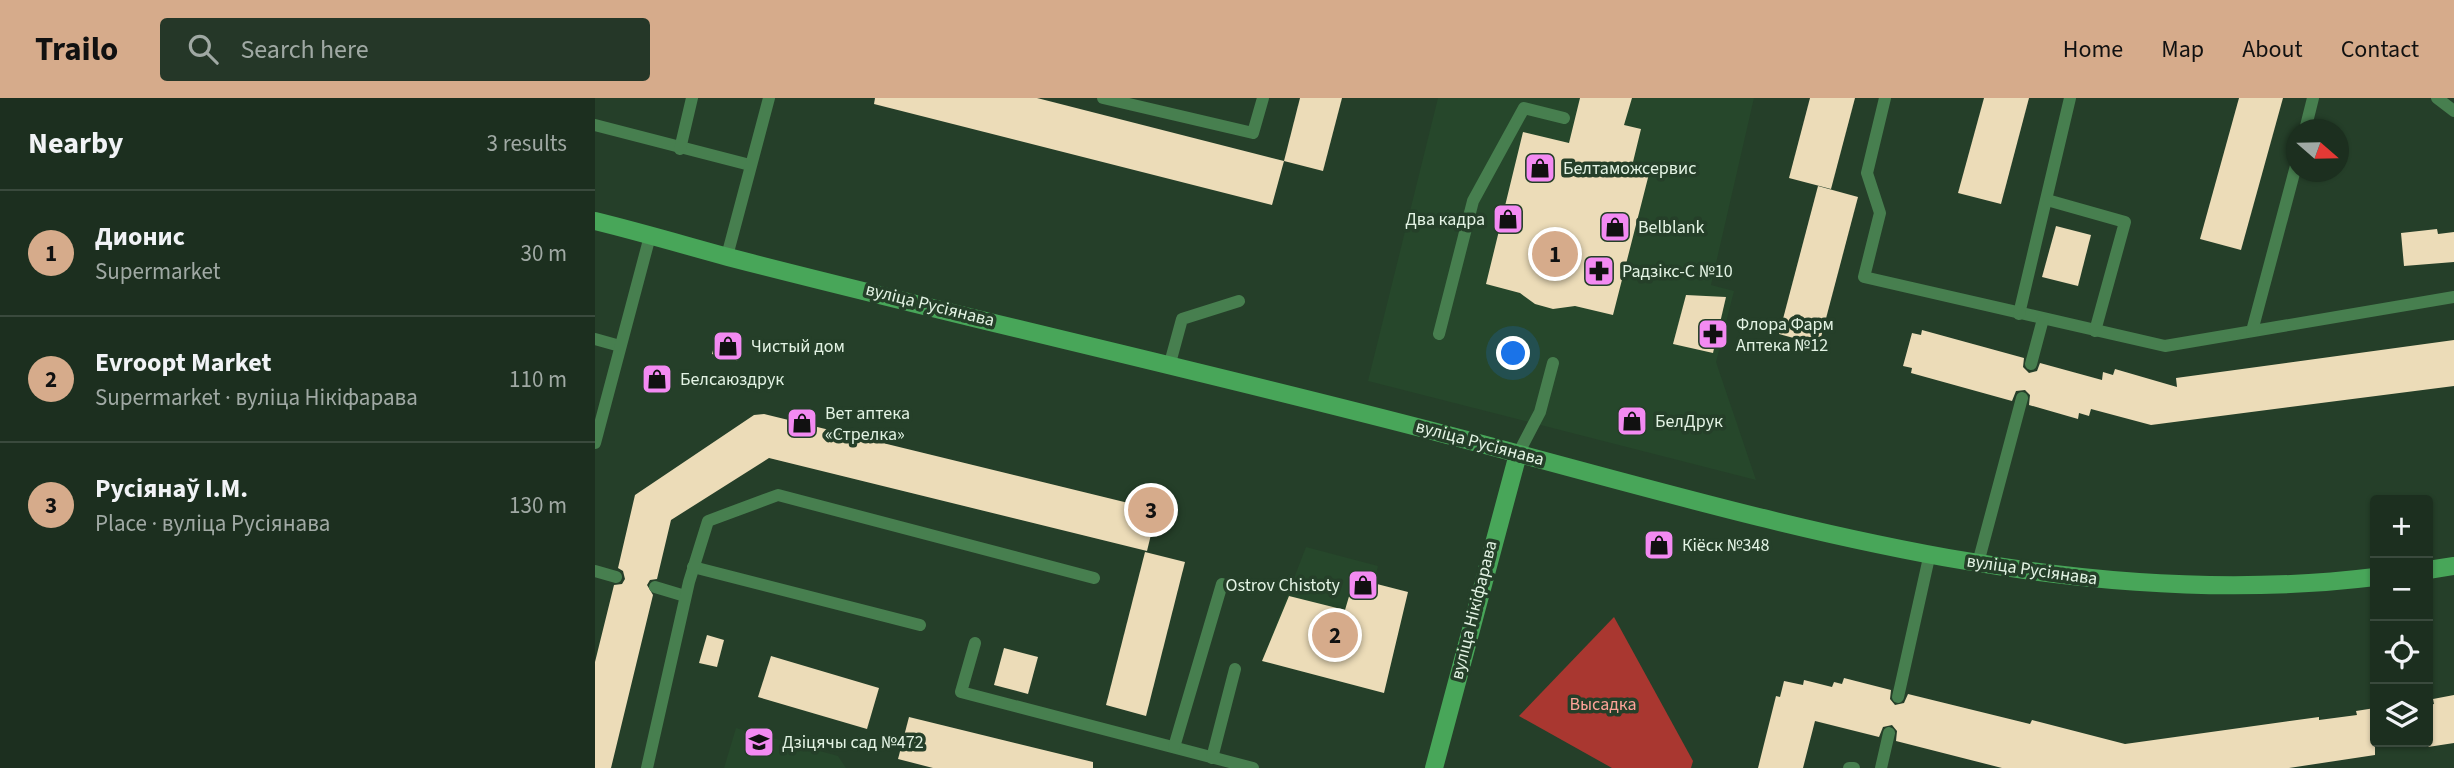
<!DOCTYPE html>
<html lang="en">
<head>
<meta charset="utf-8">
<style>
	:root { --surface:#1c2f1f; --page:#253728; --text:#f1f3f6; --muted:#a0a9a4; --line:#3a4a3d; --accent:#d6ab8b }
	body { margin:0; font-family:"Source Sans 3",sans-serif; background:var(--page); color:var(--text) }
	.controls { position:absolute; right:21px; bottom:21px; display:grid; overflow:hidden; border-radius:7px; box-shadow:0 2px 5px #0004 }
	.controls button { width:63px; height:63px; display:grid; place-items:center; padding:0; border:0; border-bottom:2px solid var(--line); background:var(--surface); color:var(--text); font:35px sans-serif }
	.compass { position:absolute; left:1691px; top:21px; width:63px; height:63px; border-radius:50%; background:var(--surface); box-shadow:0 2px 5px #0004; rotate:110deg }
	.you { position:absolute; left:919px; top:256px; width:24px; height:24px; margin:-18px; border:5px solid #fff; border-radius:50%; background:#1a73e8; box-shadow:0 0 0 10px #1a73e833 }
	.badge { display:grid; place-items:center; width:46px; height:46px; border-radius:50%; background:var(--accent); color:#111; font-size:23px; font-weight:700 }
	.pin { position:absolute; translate:-50% -50%; border:4px solid #fff; box-shadow:0 2px 7px #0006 }
	.list { margin:0; padding:0; list-style:none }
	h2 { display:flex; justify-content:space-between; align-items:center; height:91px; margin:0; padding:0 28px; font-size:30px }
	h2 small { font-size:23px; font-weight:400; color:var(--muted) }
	.list li { display:grid; grid-template-columns:46px 1fr auto; gap:21px; align-items:center; box-sizing:border-box; height:126px; padding:0 28px; border-top:2px solid var(--line) }
	.list b { display:block; font-size:26px; white-space:nowrap }
	.list p { margin:0; font-size:23px; white-space:nowrap; color:var(--muted) }
	.list em { font-size:23px; font-style:normal; color:var(--muted) }
	.icon { flex:none; width:38px; height:38px; fill:none; stroke:currentColor; stroke-width:2; stroke-linecap:round; stroke-linejoin:round }
	.map { position:relative; flex:none; width:1859px; height:670px; overflow:hidden }
	header { display:flex; align-items:center; gap:42px; box-sizing:border-box; height:98px; padding:0 35px; background:var(--accent); color:#111 }
	header strong { font-size:33px }
	nav { display:flex; gap:38px; margin-inline-start:auto; font-size:24px }
	.search { width:490px; height:63px; background:var(--page); display:flex; align-items:center; gap:18px; box-sizing:border-box; padding:0 24px; border-radius:7px; color:var(--muted); font-size:26px }
	main { display:flex }
	aside { flex:1; background:var(--surface) }
	.map>svg:first-child { display:block }
	.built { fill:#26472b }
	.forest { fill:#a93730 }
	.building { fill:#ecdcb8 }
	.lines { fill:none; stroke-linecap:round; stroke-linejoin:round }
	.lane { stroke:#477f4f; stroke-width:12 }
	.secondary { stroke:#48a659; stroke-width:18 }
	.labels { text-anchor:middle; dominant-baseline:central; stroke-width:7; stroke-linejoin:round; paint-order:stroke }
	.poi-label { font-size:18px; fill:#e3f3e4; stroke:#253f29; text-anchor:start }
	.street-label { font-size:18px; fill:#e3f3e4; stroke:#253f29 }
	.park-label { font-size:18px; fill:#fda398; stroke:#253f29 }
</style>
</head>
<body>
<header>
<strong>Trailo</strong>
<div class="search"><svg class="icon" aria-label="search" viewBox="0 0 24 24"><circle cx="10" cy="10" r="6"/><path d="M15 15l6 6"/></svg>Search here</div>
<nav><a>Home</a><a>Map</a><a>About</a><a>Contact</a></nav>
</header>
<main>
<aside>
<h2>Nearby<small>3 results</small></h2>
<ul class="list">
<li><span class="badge">1</span><div><b>Дионис</b><p>Supermarket</p></div><em>30 m</em></li>
<li><span class="badge">2</span><div><b>Evroopt Market</b><p>Supermarket · вуліца Нікіфарава</p></div><em>110 m</em></li>
<li><span class="badge">3</span><div><b>Русіянаў І.М.</b><p>Place · вуліца Русіянава</p></div><em>130 m</em></li>
</ul>
</aside>
<div class="map">
<svg width="1859" height="670" viewBox="0 0 1859 670">
	<rect width="100%" height="100%" fill="#253f29"/>
	<!-- built -->
	<g class="built">
		<polygon points="843,0 1159,0 1116,187 1139,193 1121,264 1161,382 773,283"/>
		<polygon points="711,449 783,468 779,485 813,494 789,595 667,563"/>
		<polygon points="141,630 243,658 251,670 129,670"/>
	</g>
	<!-- forest -->
	<polygon class="forest" points="1019,519 1098,663 1096,670 1017,670 924,618"/>
	<!-- building -->
	<g class="building">
		<polygon points="280,0 442,0 689,63 677,107 279,6"/>
		<polygon points="705,0 747,0 728,73 689,63"/>
		<polygon points="985,0 1037,0 1029,27 1046,31 1038,64 1056,68 1018,217 980,208 958,211 940,206 925,195 891,186 928,34 974,45"/>
		<polygon points="1215,0 1260,0 1236,91 1194,80"/>
		<polygon points="1389,0 1434,0 1406,106 1363,95"/>
		<polygon points="1644,0 1688,0 1646,152 1605,141"/>
		<polygon points="1223,88 1263,99 1224,247 1184,236"/>
		<polygon points="1461,128 1496,137 1483,188 1447,179"/>
		<polygon points="1842,131 1843,136 1859,134 1859,164 1809,168 1806,135"/>
		<polygon points="1091,197 1131,199 1118,255 1078,246"/>
		<polygon points="1327,232 1429,260 1428,269 1434,275 1442,273 1445,265 1507,282 1508,274 1518,277 1520,271 1582,289 1581,280 1859,242 1859,288 1556,327 1496,311 1494,318 1484,315 1483,321 1434,307 1435,297 1430,292 1421,293 1417,303 1316,275 1317,270 1308,268 1317,235 1326,237"/>
		<polygon points="123,234 148,241 142,263 117,256"/>
		<polygon points="169,316 562,412 552,453 174,360 76,422 62,481 55,482 52,487 58,497 16,670 0,670 0,564 19,487 27,486 30,481 28,473 23,470 40,397 159,317"/>
		<polygon points="550,454 590,464 551,618 511,607"/>
		<polygon points="778,485 813,494 789,595 667,563 694,498 750,512 755,495 773,498"/>
		<polygon points="112,537 129,542 122,569 104,565"/>
		<polygon points="409,550 443,559 433,596 399,587"/>
		<polygon points="176,558 284,590 272,631 163,599"/>
		<polygon points="1249,580 1296,592 1295,601 1300,607 1309,605 1313,596 1435,626 1437,622 1530,646 1724,619 1724,622 1762,617 1761,613 1780,610 1780,657 1694,670 1407,670 1301,643 1302,633 1297,627 1288,629 1284,639 1220,623 1208,670 1163,670 1181,598 1185,599 1189,583 1208,587 1209,582 1237,589 1239,584 1247,586"/>
		<polygon points="1859,597 1859,645 1833,649 1833,607 1839,606 1838,601"/>
		<polygon points="314,619 498,664 498,670 338,670 303,661"/>
	</g>
	<g class="lines">
		<!-- lane -->
		<g class="lane">
			<polyline points="508,0 658,35 668,0"/>
			<polyline points="1290,0 1272,75 1285,115 1269,179 1570,248 1859,199"/>
			<polyline points="1842,0 1859,13"/>
			<polyline points="0,27 155,67"/>
			<polyline points="1710,32 1718,0"/>
			<polyline points="85,51 97,0"/>
			<polyline points="1452,102 1530,124 1500,233"/>
			<polyline points="132,158 174,0"/>
			<polyline points="1424,216 1475,0"/>
			<polyline points="1657,233 1702,64"/>
			<polyline points="844,236 878,103 929,10 969,20"/>
			<polyline points="0,241 25,248"/>
			<polyline points="575,265 587,221 644,203"/>
			<polyline points="1436,266 1448,221"/>
			<polyline points="0,345 55,138"/>
			<polyline points="923,356 945,314 958,265"/>
			<polyline points="1383,465 1427,300"/>
			<polyline points="98,469 325,527"/>
			<polyline points="0,473 21,479"/>
			<polyline points="60,489 90,498"/>
			<polyline points="380,545 366,594 658,670"/>
			<polyline points="1303,599 1335,455"/>
			<polyline points="579,649 627,486"/>
			<polyline points="617,660 640,571"/>
			<polyline points="52,670 94,484 113,423 183,397 499,480"/>
			<polyline points="1254,670 1259,670"/>
			<polyline points="1286,670 1294,635"/>
		</g>
		<!-- secondary -->
		<g class="secondary">
			<path d="M0 123C45 134 89 147 133 159 369 220 608 273 845 335 1150 414 1461 518 1780 479"/>
			<polyline points="1833,472 1859,468"/>
			<polyline points="839,670 923,356"/>
		</g>
	</g>
	<!-- icons -->
	<defs>
		<g id="shop-square" transform="scale(1.575)"><rect x="-9" y="-9" width="18" height="18" rx="4" fill="#f38af2" stroke="#253f29"/><path d="M-5-2.5h2.3a2.7 3.5 0 0 1 5.4 0H5L5.5 6h-11ZM-1.5-2.5h3a1.5 2.3 0 0 0-3 0Z" fill="#111"/></g>
		<g id="pharmacy-square" transform="scale(1.575)"><rect x="-9" y="-9" width="18" height="18" rx="4" fill="#f38af2" stroke="#253f29"/><path d="M-2-6h4v4h4v4h-4v4h-4v-4h-4v-4h4Z" fill="#111"/></g>
		<g id="school-square" transform="scale(1.575)"><rect x="-9" y="-9" width="18" height="18" rx="4" fill="#f38af2" stroke="#253f29"/><path d="M0-5L7-2L0 1L-7-2ZM-4 1L0 2.5L4 1V4Q0 6-4 4Z" fill="#111"/></g>
	</defs>
	<g fill-rule="evenodd">
		<use href="#shop-square" x="945" y="70"/>
		<use href="#shop-square" x="913" y="121"/>
		<use href="#shop-square" x="1020" y="129"/>
		<use href="#pharmacy-square" x="1004" y="173"/>
		<use href="#pharmacy-square" x="1118" y="236"/>
		<use href="#shop-square" x="133" y="248"/>
		<use href="#shop-square" x="62" y="281"/>
		<use href="#shop-square" x="1037" y="323"/>
		<use href="#shop-square" x="207" y="325"/>
		<use href="#shop-square" x="1064" y="447"/>
		<use href="#shop-square" x="768" y="487"/>
		<use href="#school-square" x="164" y="644"/>
	</g>
	<g class="labels">
		<!-- poi labels -->
		<g class="poi-label">
			<text x="968" y="70">Белтаможсервис</text>
			<text x="890" y="121" text-anchor="end">Два кадра</text>
			<text x="1043" y="129">Belblank</text>
			<text x="1027" y="173">Радзікс-С №10</text>
			<text x="1141" y="226">Флора Фарм<tspan x="1141" dy="21">Аптека №12</tspan></text>
			<text x="156" y="248">Чистый дом</text>
			<text x="85" y="281">Белсаюздрук</text>
			<text x="230" y="315">Вет аптека<tspan x="230" dy="21">«Стрелка»</tspan></text>
			<text x="1060" y="323">БелДрук</text>
			<text x="1087" y="447">Кіёск №348</text>
			<text x="745" y="487" text-anchor="end">Ostrov Chistoty</text>
			<text x="187" y="644">Дзіцячы сад №472</text>
		</g>
		<!-- street labels -->
		<g class="street-label">
			<text transform="translate(335 207) rotate(14)">вуліца Русіянава</text>
			<text transform="translate(885 345) rotate(15)">вуліца Русіянава</text>
			<text transform="translate(1437 472) rotate(8)">вуліца Русіянава</text>
			<text transform="translate(879 512) rotate(-76)">вуліца Нікіфарава</text>
		</g>
		<!-- park labels -->
		<g class="park-label">
			<text x="1008" y="606">Высадка</text>
		</g>
	</g>
</svg>
<div class="controls">
<button>+</button>
<button>−</button>
<button><svg class="icon" aria-label="locate" viewBox="0 0 24 24"><circle cx="12" cy="12" r="6"/><path d="M12 2v4M12 18v4M2 12h4M18 12h4"/></svg></button>
<button><svg class="icon" aria-label="layers" viewBox="0 0 24 24"><path d="M12 4l9 5-9 5-9-5zM3 14l9 5 9-5"/></svg></button>
</div>
<svg class="compass" viewBox="-18 -18 36 36"><path d="M0-13l5 13h-10z" fill="#e53935"/><path d="M0 13l5-13h-10z" fill="#a0a9a4"/></svg>
<div class="you"></div>
<div class="pin badge" style="left:960px;top:156px">1</div>
<div class="pin badge" style="left:740px;top:537px">2</div>
<div class="pin badge" style="left:556px;top:412px">3</div>
</div>
</main>
</body>
</html>
